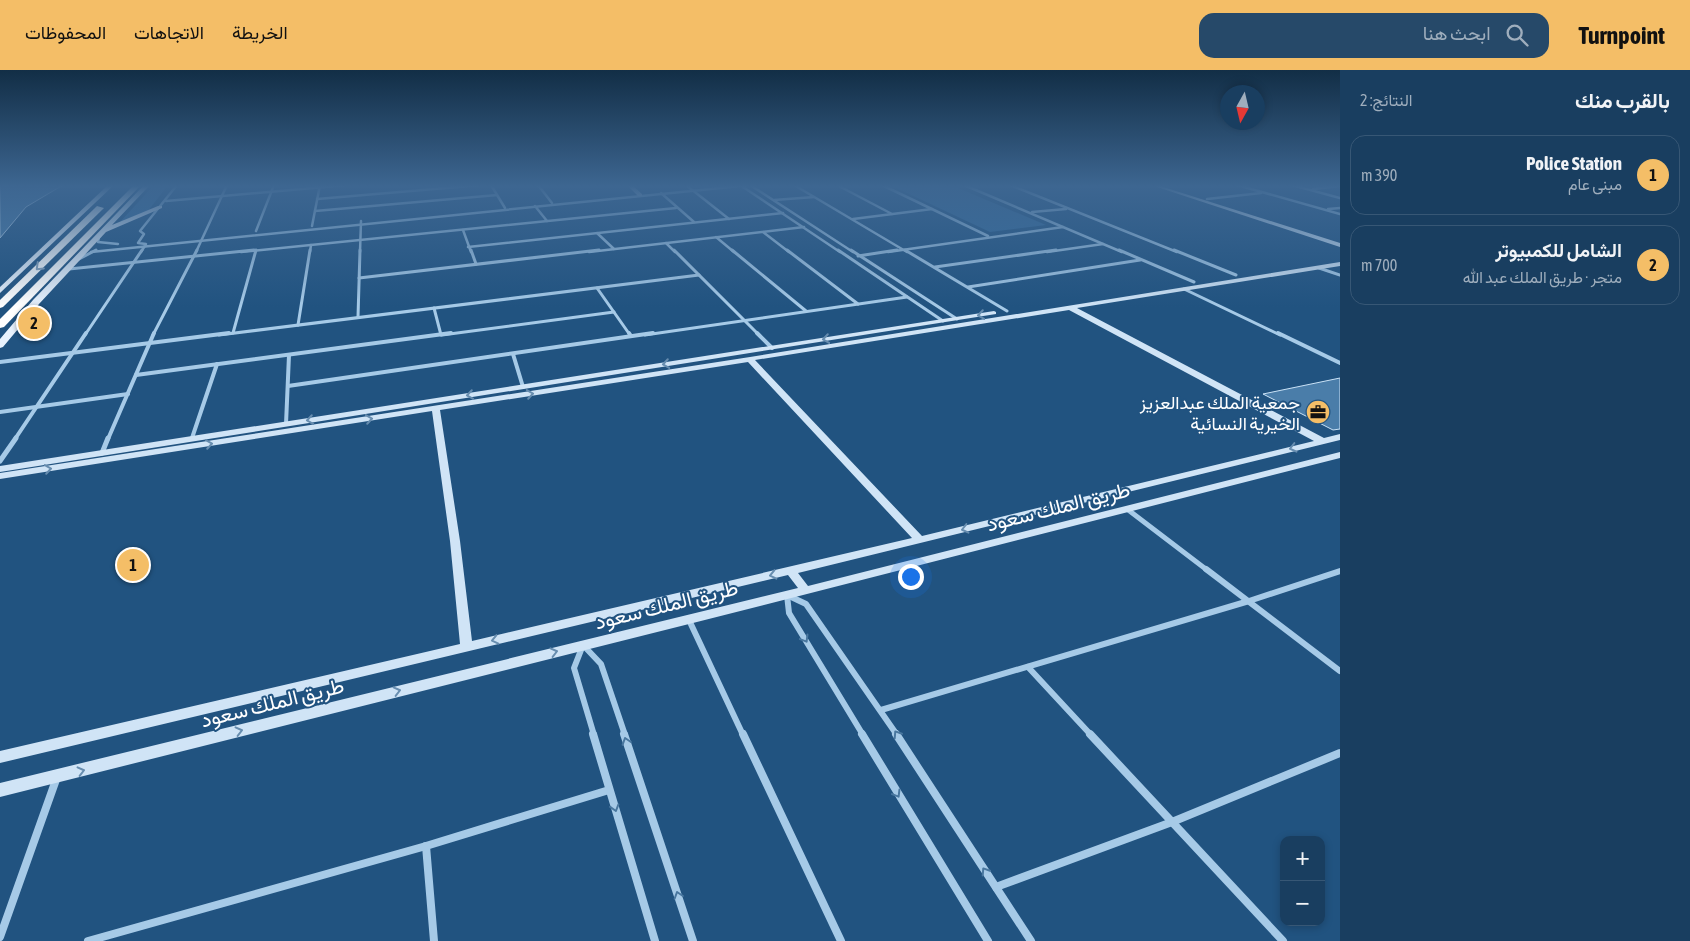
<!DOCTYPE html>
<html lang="ar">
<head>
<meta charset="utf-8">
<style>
	:root { --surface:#193e60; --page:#264969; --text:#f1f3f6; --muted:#9faebd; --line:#375775; --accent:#f4be67 }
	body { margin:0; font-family:"Asap Condensed",Vazirmatn,sans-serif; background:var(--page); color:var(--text); direction:rtl }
	.controls { position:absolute; right:15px; bottom:15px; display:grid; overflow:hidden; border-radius:10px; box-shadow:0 2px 8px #0003 }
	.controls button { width:45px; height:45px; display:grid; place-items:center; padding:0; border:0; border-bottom:1px solid var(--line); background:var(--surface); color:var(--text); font:25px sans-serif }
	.compass { position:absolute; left:1220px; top:15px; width:45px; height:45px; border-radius:50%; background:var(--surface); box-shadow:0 2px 8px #0003; rotate:188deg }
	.you { position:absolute; left:910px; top:506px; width:18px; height:18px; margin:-12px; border:4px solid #fff; border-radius:50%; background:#1a73e8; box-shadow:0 0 0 8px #1a73e833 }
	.badge { display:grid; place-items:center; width:32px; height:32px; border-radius:50%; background:var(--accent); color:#111; font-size:16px; font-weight:700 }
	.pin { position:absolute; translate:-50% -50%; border:2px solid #fff; box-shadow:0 1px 5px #0006 }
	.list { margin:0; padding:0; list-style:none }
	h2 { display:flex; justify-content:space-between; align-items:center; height:65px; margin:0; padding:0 20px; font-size:21px }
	h2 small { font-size:16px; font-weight:400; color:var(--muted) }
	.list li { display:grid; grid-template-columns:32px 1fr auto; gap:15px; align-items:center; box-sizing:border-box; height:80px; margin:0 10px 10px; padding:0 10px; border:1px solid var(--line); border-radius:15px }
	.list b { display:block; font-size:19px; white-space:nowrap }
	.list p { margin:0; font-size:16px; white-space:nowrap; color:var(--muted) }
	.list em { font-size:16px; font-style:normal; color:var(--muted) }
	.icon { flex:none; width:28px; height:28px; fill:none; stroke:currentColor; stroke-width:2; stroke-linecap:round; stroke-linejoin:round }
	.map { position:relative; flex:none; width:1340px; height:871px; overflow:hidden; direction:ltr }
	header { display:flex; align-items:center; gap:30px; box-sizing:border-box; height:70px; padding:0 25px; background:var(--accent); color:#111 }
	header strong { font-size:24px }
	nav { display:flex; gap:28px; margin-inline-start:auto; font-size:18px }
	.search { width:350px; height:45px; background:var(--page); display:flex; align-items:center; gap:12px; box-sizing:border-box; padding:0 18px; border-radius:15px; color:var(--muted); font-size:19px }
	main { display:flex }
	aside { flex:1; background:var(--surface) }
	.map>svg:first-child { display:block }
	.green { fill:#356d9e }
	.building { fill:#4a7da9; stroke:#cae2f6 }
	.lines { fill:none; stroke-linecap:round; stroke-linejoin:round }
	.street-far5 { stroke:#a6cae7; stroke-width:2.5 }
	.street-far4 { stroke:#a6cae7; stroke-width:3 }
	.street-far3 { stroke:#a6cae7; stroke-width:4 }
	.street-far2 { stroke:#a6cae7; stroke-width:5 }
	.street-far1 { stroke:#a6cae7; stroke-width:6 }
	.street { stroke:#a6cae7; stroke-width:8 }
	.secondary { fill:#d0e4f6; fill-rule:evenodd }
	.primary { fill:#e8f2fd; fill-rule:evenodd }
	.highway { fill:#fff; fill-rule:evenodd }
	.oneway { stroke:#85a0b9 }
	.oneway2 { stroke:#678daf }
	.oneway3 { stroke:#49779f }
	.labels { text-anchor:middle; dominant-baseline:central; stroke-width:4; stroke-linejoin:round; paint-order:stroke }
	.poi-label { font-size:18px; fill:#fff; stroke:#215380; text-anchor:end }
	.near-street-label { font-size:21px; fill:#fff; stroke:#215380 }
</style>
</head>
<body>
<header>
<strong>Turnpoint</strong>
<div class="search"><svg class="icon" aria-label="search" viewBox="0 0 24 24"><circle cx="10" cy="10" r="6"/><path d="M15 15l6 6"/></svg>ابحث هنا</div>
<nav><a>الخريطة</a><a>الاتجاهات</a><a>المحفوظات</a></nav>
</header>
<main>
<aside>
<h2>بالقرب منك<small>النتائج: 2</small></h2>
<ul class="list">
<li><span class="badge">1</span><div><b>Police Station</b><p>مبنى عام</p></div><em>390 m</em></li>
<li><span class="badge">2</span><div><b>الشامل للكمبيوتر</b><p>متجر · طريق الملك عبد الله</p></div><em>700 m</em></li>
</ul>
</aside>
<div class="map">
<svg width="1340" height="871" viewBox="0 0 1340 871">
	<rect width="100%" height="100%" fill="#215380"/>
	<!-- green -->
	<g class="green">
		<polygon points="154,115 168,115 148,141 120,152"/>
		<polygon points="890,115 951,115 1046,155 990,162"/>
	</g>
	<!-- building -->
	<g class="building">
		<polygon points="0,115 63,115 26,137 0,168"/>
		<polygon points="1340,308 1340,359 1333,360 1263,324"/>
	</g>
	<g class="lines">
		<!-- street-far5 -->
		<g class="street-far5">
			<polyline points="491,115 505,138"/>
			<polyline points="538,115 552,133"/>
			<polyline points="686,115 729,149"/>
			<polyline points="750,115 853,182"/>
			<polyline points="794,115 907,182"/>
			<polyline points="837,115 892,144"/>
			<polyline points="882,115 988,166"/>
			<polyline points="964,115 1122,182"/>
			<polyline points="1010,115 1177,182"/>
			<polyline points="1237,115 1340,144"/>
			<polyline points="1292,115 1340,128"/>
			<polyline points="743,117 840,182"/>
			<polyline points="1313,119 1340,116"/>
			<polyline points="661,123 694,152"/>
			<polyline points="317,129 481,115"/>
			<polyline points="1207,129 1261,123"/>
			<polyline points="774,130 814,127"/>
			<polyline points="166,131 347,115"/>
			<polyline points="535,136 547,151"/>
			<polyline points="1328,139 1340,138"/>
			<polyline points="315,141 497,125"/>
			<polyline points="1032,142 1066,139"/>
			<polyline points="853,149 932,139"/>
			<polyline points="312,156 320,115"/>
			<polyline points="463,160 471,182"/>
			<polyline points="256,161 274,115"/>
			<polyline points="763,162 789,182"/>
			<polyline points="597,163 614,179"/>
			<polyline points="99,167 98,172 118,174"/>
			<polyline points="716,167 734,182"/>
			<polyline points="666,173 675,182"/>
			<polyline points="468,177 783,143"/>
			<polyline points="91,182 750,115"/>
			<polyline points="141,182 146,174 138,173 144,164 140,161 177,115"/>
			<polyline points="196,182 227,115"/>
			<polyline points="241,182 676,138"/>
			<polyline points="310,182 311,175"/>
			<polyline points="360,182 361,151"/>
			<polyline points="589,182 804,157"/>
			<polyline points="888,182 1063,157"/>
			<polyline points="1047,182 1103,174"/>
		</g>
		<!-- street-far4 -->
		<g class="street-far4">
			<polyline points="471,180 476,194"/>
			<polyline points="674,180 759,265"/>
			<polyline points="732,180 806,241"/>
			<polyline points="787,180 858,234"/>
			<polyline points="838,180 943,251"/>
			<polyline points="851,180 957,249"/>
			<polyline points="905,180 1007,241"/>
			<polyline points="1119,180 1194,212"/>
			<polyline points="1174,180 1236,205"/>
			<polyline points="858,186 897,180"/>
			<polyline points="79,189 96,180"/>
			<polyline points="935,197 1056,180"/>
			<polyline points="1319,198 1340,205"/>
			<polyline points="69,199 254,180"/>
			<polyline points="359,208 599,180"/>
			<polyline points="968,217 1140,190"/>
			<polyline points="597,218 630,265"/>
			<polyline points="1184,219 1280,265"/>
			<polyline points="434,238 441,265"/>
			<polyline points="358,247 360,180"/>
			<polyline points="298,255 310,180"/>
			<polyline points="233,263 256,180"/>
			<polyline points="85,265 142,180"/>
			<polyline points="153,265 197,180"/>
			<polyline points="219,265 699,205"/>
			<polyline points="442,265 614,242"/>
			<polyline points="645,265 907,227"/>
		</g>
		<!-- street-far3 -->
		<g class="street-far3">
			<polyline points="629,263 631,266"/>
			<polyline points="757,263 772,278"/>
			<polyline points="1278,263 1340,293"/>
			<polyline points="513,284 523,317"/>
			<polyline points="0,292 229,263"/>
			<polyline points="136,305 451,263"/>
			<polyline points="288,316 653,263"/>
			<polyline points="0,342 128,324"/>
			<polyline points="286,354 289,285"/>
			<polyline points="192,368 217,294"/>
			<polyline points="15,369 86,263"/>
			<polyline points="108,369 154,263"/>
		</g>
		<!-- street-far2 -->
		<g class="street-far2">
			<polyline points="102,383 108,368"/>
			<polyline points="0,391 16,368"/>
			<polyline points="1127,439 1207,500"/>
		</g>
		<!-- street-far1 -->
		<g class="street-far1">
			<polyline points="1206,499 1340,601"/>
			<polyline points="787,525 806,534 897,665"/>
			<polyline points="787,525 789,543 863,665"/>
			<polyline points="689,550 743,665"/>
			<polyline points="1028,597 1091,665"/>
			<polyline points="881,640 1249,531 1340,501"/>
			<polyline points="594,665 574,598 583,575 601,594 625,665"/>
		</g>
		<!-- street -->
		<g class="street">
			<polyline points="593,664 655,871"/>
			<polyline points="624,664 693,871"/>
			<polyline points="743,664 841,871"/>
			<polyline points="862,664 988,871"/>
			<polyline points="896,664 1031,871"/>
			<polyline points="1090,664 1283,871"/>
			<polyline points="426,776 434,871"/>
			<polyline points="996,817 1172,752 1340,683"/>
			<polyline points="0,867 57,707"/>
			<polyline points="88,871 426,776 609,720"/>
		</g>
		<!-- secondary -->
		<g class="secondary">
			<polygon points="627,115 632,115 642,124 642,126 638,126"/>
			<polygon points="1151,115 1157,115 1340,173 1340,177"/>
			<path d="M1340 192V196L1077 238 1324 368 1340 364V370L798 503 808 516 1340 382V388L689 554 0 727V713L798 518 788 505 0 693V681L460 574 450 471 432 341 0 409V403L750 287ZM1069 240 1314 371 922 466 755 290ZM748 292 912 468 472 571 460 471 440 340Z"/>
			<polygon points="994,241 996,242 996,244 0,402 0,396"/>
		</g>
		<!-- primary -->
		<g class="primary">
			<polygon points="108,115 114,115 0,223 0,217"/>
			<polygon points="144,115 150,115 112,155 158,136 162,136 162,138 106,162 39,234 3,277 0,278 0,269 33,230"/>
		</g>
		<!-- highway -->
		<g class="highway">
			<polygon points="134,115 141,115 4,257 0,258 0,249"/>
			<polygon points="97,136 104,138 3,237 0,238 0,230"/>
		</g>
	</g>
	<!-- one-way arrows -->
	<defs><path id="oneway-chevron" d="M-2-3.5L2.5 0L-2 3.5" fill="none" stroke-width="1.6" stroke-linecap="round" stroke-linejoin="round" transform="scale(1.25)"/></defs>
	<use class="oneway" href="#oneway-chevron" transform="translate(39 197) rotate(136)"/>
	<g class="oneway2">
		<use href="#oneway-chevron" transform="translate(981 245) rotate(171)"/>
		<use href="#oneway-chevron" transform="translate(826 269) rotate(171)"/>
		<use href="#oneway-chevron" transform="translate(666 294) rotate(171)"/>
		<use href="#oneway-chevron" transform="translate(530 324) rotate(-9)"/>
		<use href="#oneway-chevron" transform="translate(470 325) rotate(171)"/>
		<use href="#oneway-chevron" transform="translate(369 349) rotate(-9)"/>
		<use href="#oneway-chevron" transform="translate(310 350) rotate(171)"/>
		<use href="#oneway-chevron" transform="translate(209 374) rotate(-9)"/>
		<use href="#oneway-chevron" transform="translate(1293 378) rotate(166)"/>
		<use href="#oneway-chevron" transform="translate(48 399) rotate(-9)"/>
		<use href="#oneway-chevron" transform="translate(965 459) rotate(166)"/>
		<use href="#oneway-chevron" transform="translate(773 505) rotate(167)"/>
		<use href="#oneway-chevron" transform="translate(495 570) rotate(167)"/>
		<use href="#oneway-chevron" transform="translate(554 582) rotate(-14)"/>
		<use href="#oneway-chevron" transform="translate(397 621) rotate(-14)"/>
		<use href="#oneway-chevron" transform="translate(239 661) rotate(-14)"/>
		<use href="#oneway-chevron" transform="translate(81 701) rotate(-14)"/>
	</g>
	<g class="oneway3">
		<use href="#oneway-chevron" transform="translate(805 569) rotate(59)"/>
		<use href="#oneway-chevron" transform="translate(897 664) rotate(-123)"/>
		<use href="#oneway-chevron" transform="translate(626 671) rotate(-108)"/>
		<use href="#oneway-chevron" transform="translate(897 724) rotate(59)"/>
		<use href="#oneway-chevron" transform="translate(615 738) rotate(73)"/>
		<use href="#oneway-chevron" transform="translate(985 801) rotate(-123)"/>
		<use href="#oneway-chevron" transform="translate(678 825) rotate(-108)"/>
	</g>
	<!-- sky -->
	<linearGradient id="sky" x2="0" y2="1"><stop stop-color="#122e46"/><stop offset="0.49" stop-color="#3d6691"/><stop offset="1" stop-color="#3d6691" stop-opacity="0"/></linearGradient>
	<rect width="1340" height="237" fill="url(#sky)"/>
	<!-- icons -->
	<defs>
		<g id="office-disc" transform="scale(1.25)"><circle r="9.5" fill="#f4be67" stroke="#215380"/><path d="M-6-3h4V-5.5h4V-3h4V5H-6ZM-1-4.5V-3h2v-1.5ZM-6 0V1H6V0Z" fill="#111"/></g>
	</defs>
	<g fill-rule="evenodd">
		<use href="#office-disc" x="1318" y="342"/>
	</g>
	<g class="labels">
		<!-- poi labels -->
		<g class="poi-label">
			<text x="1300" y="332">جمعية الملك عبدالعزيز<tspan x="1300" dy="21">الخيرية النسائية</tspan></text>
		</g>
		<!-- near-street labels -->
		<g class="near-street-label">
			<text transform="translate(1058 436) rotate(-14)">طريق الملك سعود</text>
			<text transform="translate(666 534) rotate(-14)">طريق الملك سعود</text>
			<text transform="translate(272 632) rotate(-14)">طريق الملك سعود</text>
		</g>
	</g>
</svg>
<div class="controls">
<button>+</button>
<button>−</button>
</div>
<svg class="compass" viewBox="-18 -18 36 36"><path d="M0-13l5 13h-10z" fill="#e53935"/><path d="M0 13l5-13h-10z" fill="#9faebd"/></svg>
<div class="you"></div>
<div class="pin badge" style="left:133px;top:495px">1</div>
<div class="pin badge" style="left:34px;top:253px">2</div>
</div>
</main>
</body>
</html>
